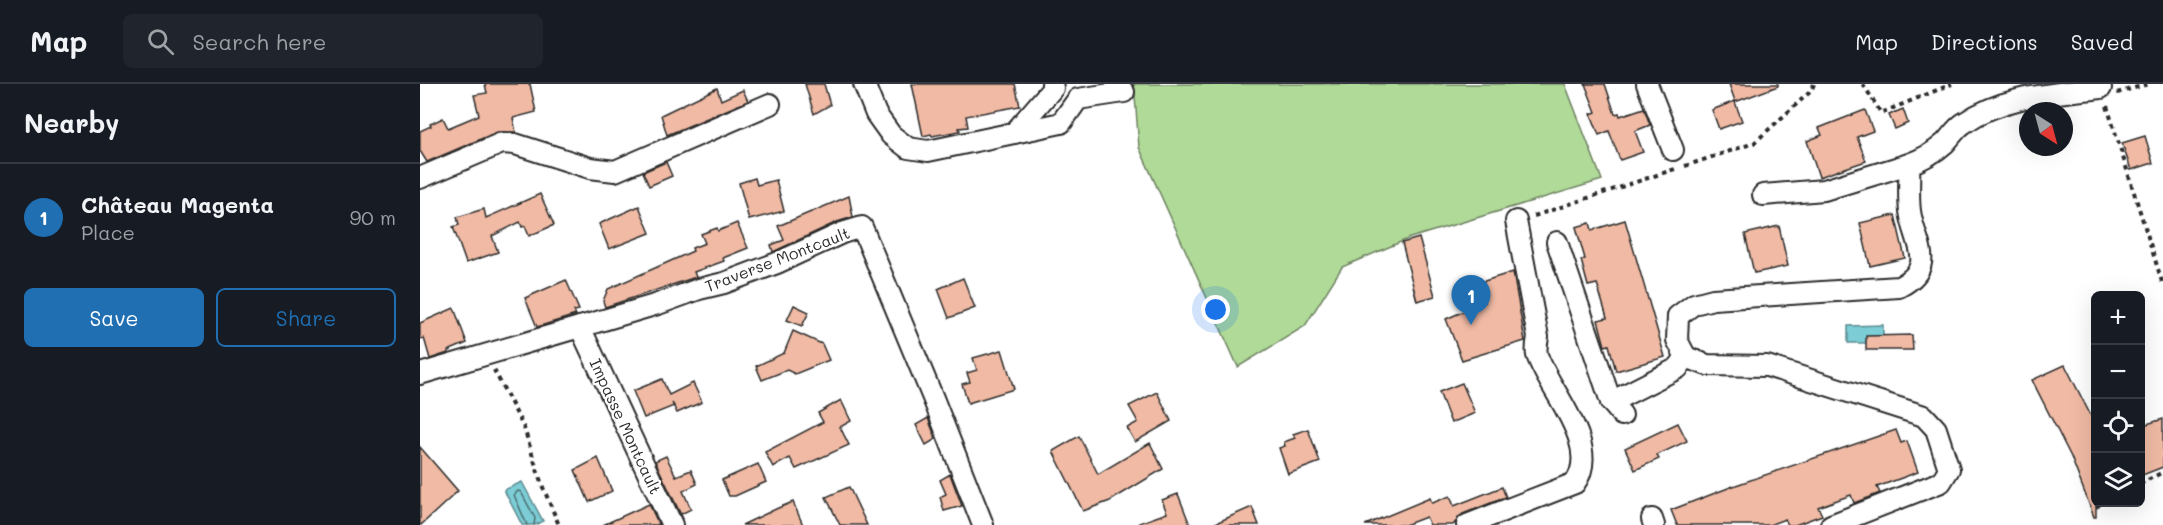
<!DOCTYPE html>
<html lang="en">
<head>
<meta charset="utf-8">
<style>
	:root { --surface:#171b24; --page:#20242c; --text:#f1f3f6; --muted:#9ea1a6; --line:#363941; --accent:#1f6fb2 }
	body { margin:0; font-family:Mali,sans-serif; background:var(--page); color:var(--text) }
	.controls { position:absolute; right:18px; bottom:18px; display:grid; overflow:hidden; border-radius:9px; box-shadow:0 6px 24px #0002 }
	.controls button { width:54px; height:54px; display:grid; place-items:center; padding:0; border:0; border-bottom:2px solid var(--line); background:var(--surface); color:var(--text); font:30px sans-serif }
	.compass { position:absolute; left:1599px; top:18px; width:54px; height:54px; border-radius:50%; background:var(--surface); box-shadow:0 6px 24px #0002; rotate:144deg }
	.you { position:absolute; left:796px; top:226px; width:21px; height:21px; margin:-15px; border:4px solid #fff; border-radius:50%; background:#1a73e8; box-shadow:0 0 0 9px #1a73e833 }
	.badge { display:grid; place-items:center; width:39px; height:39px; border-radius:50%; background:var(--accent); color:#fff; font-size:20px; font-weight:700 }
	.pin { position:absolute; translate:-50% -50px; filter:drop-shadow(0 2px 3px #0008) }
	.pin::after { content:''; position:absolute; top:32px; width:21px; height:18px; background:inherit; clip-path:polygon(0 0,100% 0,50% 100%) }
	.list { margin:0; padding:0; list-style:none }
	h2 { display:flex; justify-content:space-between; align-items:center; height:78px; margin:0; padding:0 24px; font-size:26px }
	h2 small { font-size:20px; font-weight:400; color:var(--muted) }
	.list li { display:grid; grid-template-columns:39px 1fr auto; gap:18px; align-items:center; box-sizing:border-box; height:108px; padding:0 24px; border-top:2px solid var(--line) }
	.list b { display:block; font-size:22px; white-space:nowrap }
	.list p { margin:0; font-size:20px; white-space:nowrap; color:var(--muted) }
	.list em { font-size:20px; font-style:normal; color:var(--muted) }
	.actions { display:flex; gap:12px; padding:18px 24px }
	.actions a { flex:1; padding:14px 0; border:2px solid var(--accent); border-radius:9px; text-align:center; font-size:21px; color:var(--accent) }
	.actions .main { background:var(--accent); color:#fff }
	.icon { flex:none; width:33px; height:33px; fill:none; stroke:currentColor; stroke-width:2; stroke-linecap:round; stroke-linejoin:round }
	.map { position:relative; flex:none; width:1743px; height:441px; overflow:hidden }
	header { display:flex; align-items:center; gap:36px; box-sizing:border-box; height:84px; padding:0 30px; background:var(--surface); border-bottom:2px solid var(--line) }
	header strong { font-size:28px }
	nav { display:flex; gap:33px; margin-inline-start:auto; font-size:21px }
	.search { width:420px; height:54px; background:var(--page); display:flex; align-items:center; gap:15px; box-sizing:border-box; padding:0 21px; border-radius:9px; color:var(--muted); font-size:22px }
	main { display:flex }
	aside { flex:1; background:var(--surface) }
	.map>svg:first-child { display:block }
	.green { fill:#b0da98; stroke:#6e8262; stroke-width:1.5 }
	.water { fill:#7ccdd5; stroke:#5c8c91; stroke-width:1.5 }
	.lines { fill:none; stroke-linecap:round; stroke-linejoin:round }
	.shore { stroke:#4b6c6f; stroke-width:1.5 }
	.building { fill:#f0baa4; stroke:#2b2b2b; stroke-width:1.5 }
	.minor-casing { stroke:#2b2b2b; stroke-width:24 }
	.path { stroke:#2b2b2b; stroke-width:4; stroke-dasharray:4.5 4.5; stroke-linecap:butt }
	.minor { stroke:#fff; stroke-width:20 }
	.labels { text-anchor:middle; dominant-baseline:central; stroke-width:4.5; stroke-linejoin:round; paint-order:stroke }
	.street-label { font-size:16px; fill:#2b2b2b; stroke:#fff }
</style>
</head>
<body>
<header>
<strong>Map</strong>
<div class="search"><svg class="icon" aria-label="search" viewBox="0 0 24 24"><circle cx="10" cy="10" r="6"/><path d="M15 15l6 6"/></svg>Search here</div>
<nav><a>Map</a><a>Directions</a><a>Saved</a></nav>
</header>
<main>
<aside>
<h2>Nearby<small></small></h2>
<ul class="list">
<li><span class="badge">1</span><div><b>Château Magenta</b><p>Place</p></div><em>90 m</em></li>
</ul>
<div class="actions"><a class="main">Save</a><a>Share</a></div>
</aside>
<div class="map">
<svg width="1743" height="441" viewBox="0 0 1743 441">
	<rect width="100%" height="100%" fill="#fff"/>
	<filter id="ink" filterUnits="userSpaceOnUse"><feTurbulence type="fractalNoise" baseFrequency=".0167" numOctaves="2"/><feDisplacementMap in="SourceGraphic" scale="12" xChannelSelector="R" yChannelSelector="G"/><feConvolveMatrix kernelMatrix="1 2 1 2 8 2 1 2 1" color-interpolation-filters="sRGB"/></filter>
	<g filter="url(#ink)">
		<!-- green -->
		<polygon class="green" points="714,0 1145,0 1182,96 990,154 922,183 885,242 818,283 719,63"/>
		<!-- water -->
		<g class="water">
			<polygon points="1463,241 1463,259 1428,259 1428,242"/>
			<polygon points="102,398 123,437 115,441 102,441 84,406"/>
		</g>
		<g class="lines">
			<!-- shore -->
			<polyline class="shore" points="107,441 94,411 98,407 101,408 115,434 114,441"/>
		</g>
		<!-- building -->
		<g class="building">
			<polygon points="65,0 110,0 116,28 93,34 96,48 77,48 7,78 0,67 0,47 11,42 10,40 23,34 28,44 59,31 54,11 67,9"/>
			<polygon points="385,0 404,0 410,21 394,30"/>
			<polygon points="492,0 595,0 600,22 546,32 548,43 539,44 540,47 512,52 511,50 503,52"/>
			<polygon points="1165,0 1185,0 1195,30 1199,29 1200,32 1224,24 1230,41 1215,47 1223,68 1200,76 1189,47 1179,51 1171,30 1176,28"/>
			<polygon points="1309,0 1358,0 1358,2 1315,18 1322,37 1299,45 1292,26 1315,17"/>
			<polygon points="297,4 301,16 323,6 328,17 247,51 241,31"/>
			<polygon points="1483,25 1488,39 1475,45 1469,31"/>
			<polygon points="1445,26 1453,47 1437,53 1446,77 1399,93 1387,57 1402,51 1399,44"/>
			<polygon points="1725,52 1733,79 1711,86 1702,59"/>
			<polygon points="246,78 252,92 229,102 223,88"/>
			<polygon points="335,94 337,101 356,96 364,127 329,136 319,99"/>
			<polygon points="120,110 134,141 109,152 105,142 102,143 100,138 72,152 78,168 46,179 33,143 39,141 37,133 64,125 66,134"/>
			<polygon points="429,112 433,133 417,138 353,168 351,161 364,156 358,142"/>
			<polygon points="219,122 230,149 189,165 179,140"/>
			<polygon points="1475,131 1485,174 1450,182 1440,139"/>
			<polygon points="1205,136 1245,273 1196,287 1189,261 1185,262 1178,236 1187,234 1177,200 1168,202 1161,176 1165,175 1156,143 1170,139 1172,146"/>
			<polygon points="317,139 328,164 303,174 304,177 274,188 276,193 185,223 183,217 188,205 273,167 272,164 285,159 281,150 297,144 298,147"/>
			<polygon points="1359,142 1368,182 1334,189 1325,150"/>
			<polygon points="999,154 1015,212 997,217 982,159"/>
			<polygon points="1093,188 1105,257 1042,276 1026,235 1065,218 1058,199"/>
			<polygon points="543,194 555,224 529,234 518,205"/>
			<polygon points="146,196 159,226 154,227 156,231 117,243 105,214"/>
			<polygon points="374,221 389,228 382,242 367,236"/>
			<polygon points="34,224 47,259 28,267 28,269 10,275 4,254 0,255 0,239"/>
			<polygon points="373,247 402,260 409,276 375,290 367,286 342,296 336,282 364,269"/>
			<polygon points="1492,251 1493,266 1446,266 1446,252"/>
			<polygon points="582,266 594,305 548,319 542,300 550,298 547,289 557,286 553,274"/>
			<polygon points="1645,281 1676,342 1676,433 1674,433 1651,373 1612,296"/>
			<polygon points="242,295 249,311 273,299 282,318 257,329 252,319 254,322 224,334 213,307"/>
			<polygon points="1042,299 1055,329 1031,339 1019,308"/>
			<polygon points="737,308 751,337 715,358 707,344 718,338 709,322"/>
			<polygon points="421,316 431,337 420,343 429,361 376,385 370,374 353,383 345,368 403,338 398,329"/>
			<polygon points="508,334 516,355 506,361 496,341"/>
			<polygon points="1743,335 1743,383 1720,392 1720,342"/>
			<polygon points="1258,339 1267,357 1237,371 1239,375 1215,386 1205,364"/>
			<polygon points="888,345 900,378 868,390 859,364 865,362 864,358 875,354 873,350"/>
			<polygon points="1476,346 1481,359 1487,357 1498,388 1457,403 1460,409 1434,419 1431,411 1398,423 1402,431 1375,441 1368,441 1365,435 1349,441 1257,441 1251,426 1316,401"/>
			<polygon points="659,352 678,390 730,359 743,385 690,417 663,427 633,367"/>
			<polygon points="0,363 38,407 1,441 0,441"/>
			<polygon points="246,372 256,392 271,386 277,400 263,407 271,425 261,430 263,435 235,377"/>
			<polygon points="178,374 192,407 169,418 155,386"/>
			<polygon points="338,380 346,398 315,412 309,412 302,396"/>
			<polygon points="530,390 542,422 524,427 520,413 526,410 520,396"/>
			<polygon points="429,403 447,441 420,441 406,413"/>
			<polygon points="1082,403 1086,413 1043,430 1033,441 1010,441 1006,433 985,441 945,441 1010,414 1012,419 1030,412 1034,422"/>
			<polygon points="758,410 770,441 719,441 719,439 747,429 742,416"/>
			<polygon points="373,418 383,441 322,441 358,424"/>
			<polygon points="229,420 239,441 183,441"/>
			<polygon points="832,423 839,441 791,441"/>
		</g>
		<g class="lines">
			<!-- minor casing -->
			<g class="minor-casing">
				<g id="minor">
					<polyline points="444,0 456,30 471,51 488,64 508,67 594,49 633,4 632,0"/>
					<polyline points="1227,0 1253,66"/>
					<polyline points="594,49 641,39 658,15 704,8"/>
					<polyline points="0,94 82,59 95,60 170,84 195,87 350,20"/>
					<polyline points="1343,111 1404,106 1489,80"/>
					<polyline points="1137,158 1191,318 1202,331"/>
					<polyline points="160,243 252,441"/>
					<polyline points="0,290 238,220 279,205 304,199 357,179 422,149 442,143 513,314 563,441"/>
					<polyline points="1191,318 1258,284 1266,273"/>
					<polyline points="1232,435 1234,441"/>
					<path d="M1047 441 1155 399C1182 361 1129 307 1117 271 1116 266 1117 258 1118 253L1096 137"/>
					<path d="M1411 441 1521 398 1529 385 1516 345 1504 332 1347 282 1287 281 1266 273 1257 256 1258 232 1274 220 1293 215 1479 203C1519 182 1494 159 1490 127 1488 112 1490 95 1489 80 1503 75 1514 69 1525 59 1531 53 1536 44 1544 39 1584 11 1634 10 1681 4"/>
				</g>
			</g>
			<!-- path -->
			<g class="path">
				<polyline points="1443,0 1461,29 1532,0"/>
				<polyline points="1697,9 1728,0"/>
				<polyline points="1687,22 1743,201"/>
				<polyline points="1265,82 1334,59 1391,7 1394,0"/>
				<polyline points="1114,132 1255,85"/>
				<polyline points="74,286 104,344 122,401 139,441"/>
				<polyline points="1720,400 1743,388"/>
				<polyline points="1676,423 1684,418"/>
			</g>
			<!-- minor -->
			<use href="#minor" class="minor"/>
		</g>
	</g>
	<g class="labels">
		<!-- street labels -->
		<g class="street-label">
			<text transform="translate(357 175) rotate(-21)">Traverse Montcault</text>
			<text transform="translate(206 342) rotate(65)">Impasse Montcault</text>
		</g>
	</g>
</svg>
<div class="controls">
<button>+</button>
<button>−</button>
<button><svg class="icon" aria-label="locate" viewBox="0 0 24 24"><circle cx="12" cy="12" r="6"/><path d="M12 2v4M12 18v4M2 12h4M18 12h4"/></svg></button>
<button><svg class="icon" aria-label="layers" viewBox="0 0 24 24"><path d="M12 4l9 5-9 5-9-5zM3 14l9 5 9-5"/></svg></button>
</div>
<svg class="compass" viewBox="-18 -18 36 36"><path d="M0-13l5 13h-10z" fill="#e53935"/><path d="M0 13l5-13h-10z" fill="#9ea1a6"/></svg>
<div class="you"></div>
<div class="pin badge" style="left:1051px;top:241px">1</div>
</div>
</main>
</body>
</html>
